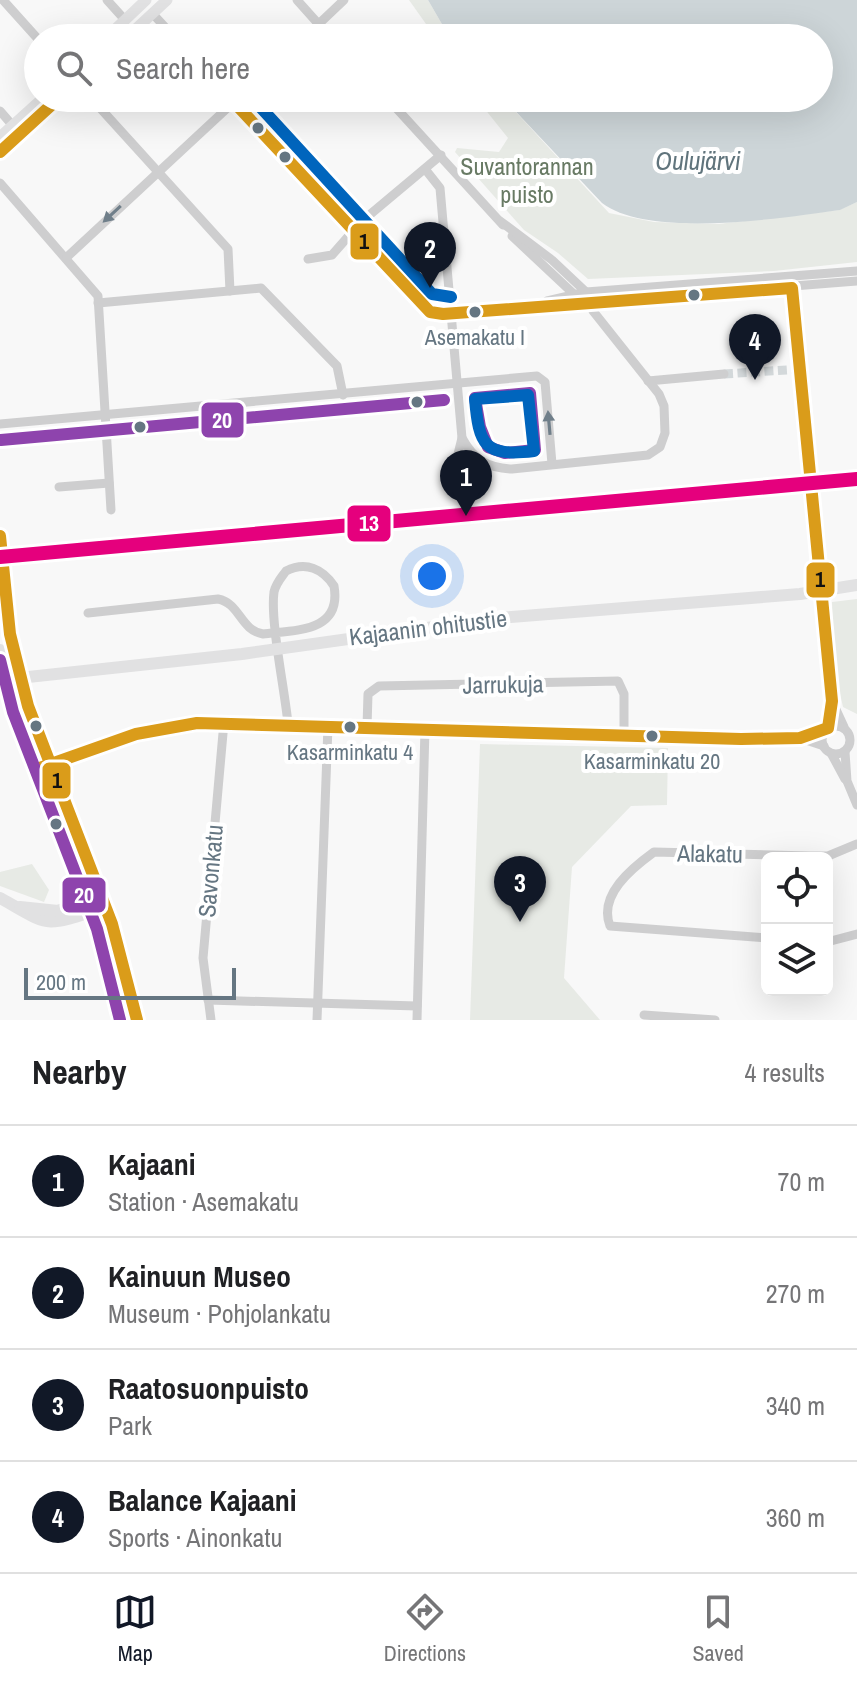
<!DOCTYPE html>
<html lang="en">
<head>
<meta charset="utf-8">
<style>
	:root { --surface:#fff; --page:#f6f6f6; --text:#202124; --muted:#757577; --line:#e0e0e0; --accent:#111827 }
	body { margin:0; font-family:"Archivo Narrow",sans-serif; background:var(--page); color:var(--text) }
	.controls { position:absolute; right:24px; bottom:24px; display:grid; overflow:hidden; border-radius:12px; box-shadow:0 8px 32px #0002 }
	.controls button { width:72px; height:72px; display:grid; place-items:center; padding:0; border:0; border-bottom:2px solid var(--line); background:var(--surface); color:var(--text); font:40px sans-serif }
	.scale { position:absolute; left:24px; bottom:20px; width:212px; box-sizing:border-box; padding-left:8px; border:4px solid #657682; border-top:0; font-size:22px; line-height:28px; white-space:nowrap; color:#657682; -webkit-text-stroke:6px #fff; paint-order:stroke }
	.you { position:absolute; left:432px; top:576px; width:28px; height:28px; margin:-20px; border:6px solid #fff; border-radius:50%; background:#1a73e8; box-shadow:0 0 0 12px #1a73e833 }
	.badge { display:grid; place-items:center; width:52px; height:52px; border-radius:50%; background:var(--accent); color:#fff; font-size:26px; font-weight:700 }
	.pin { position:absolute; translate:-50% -66px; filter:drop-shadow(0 2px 4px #0008) }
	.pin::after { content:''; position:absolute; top:42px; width:28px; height:24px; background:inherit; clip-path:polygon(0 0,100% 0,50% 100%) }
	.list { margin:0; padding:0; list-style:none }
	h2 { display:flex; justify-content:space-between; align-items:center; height:104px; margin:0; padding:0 32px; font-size:34px }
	h2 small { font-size:26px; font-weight:400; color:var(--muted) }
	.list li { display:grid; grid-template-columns:52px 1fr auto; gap:24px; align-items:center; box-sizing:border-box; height:112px; padding:0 32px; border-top:2px solid var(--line) }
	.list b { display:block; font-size:30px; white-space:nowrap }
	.list p { margin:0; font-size:26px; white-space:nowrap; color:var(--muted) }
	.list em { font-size:26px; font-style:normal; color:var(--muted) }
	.icon { flex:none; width:44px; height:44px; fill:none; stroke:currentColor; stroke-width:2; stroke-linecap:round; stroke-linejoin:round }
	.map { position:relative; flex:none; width:857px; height:1020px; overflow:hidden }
	.search { position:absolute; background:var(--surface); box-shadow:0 8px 32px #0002; left:24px; right:24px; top:24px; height:88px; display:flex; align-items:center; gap:20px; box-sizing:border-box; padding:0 28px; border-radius:44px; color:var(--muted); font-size:30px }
	.sheet { height:552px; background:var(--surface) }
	nav { display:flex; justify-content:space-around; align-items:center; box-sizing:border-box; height:112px; border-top:2px solid var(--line); background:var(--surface); font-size:22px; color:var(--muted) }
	nav a { display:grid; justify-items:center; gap:4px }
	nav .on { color:var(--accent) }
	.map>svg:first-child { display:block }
	.green { fill:#e7eae5 }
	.water { fill:#cdd5d8 }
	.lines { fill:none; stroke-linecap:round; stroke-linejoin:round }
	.minor-tunnel { stroke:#d3d8da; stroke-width:9; stroke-dasharray:9 4.5; stroke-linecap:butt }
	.minor { stroke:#cececf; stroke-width:9 }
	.major { stroke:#e1e1e2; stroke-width:11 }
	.highway { stroke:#e1e1e2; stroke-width:12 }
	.bus-1-casing { stroke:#fff; stroke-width:18 }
	.bus-2-casing { stroke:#fff; stroke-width:18 }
	.bus-3-casing { stroke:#fff; stroke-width:18 }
	.bus-1 { stroke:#da9c1a; stroke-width:12 }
	.bus-2 { stroke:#8e44ad; stroke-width:12 }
	.bus-3 { stroke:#0065bd; stroke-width:12 }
	.rail-1-casing { stroke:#fff; stroke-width:20 }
	.rail-1 { stroke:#e5007d; stroke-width:14 }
	.oneway { fill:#707f8a }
	.bus-dot { fill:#657682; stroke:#fff; stroke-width:3 }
	.labels { text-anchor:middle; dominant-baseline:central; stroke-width:8; stroke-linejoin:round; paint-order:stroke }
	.bus-label { font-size:22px; fill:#657682; stroke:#fff }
	.park-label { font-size:24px; fill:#687a64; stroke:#fff }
	.street-label { font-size:24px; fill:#657682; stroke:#fff }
	.water-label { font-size:26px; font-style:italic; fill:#60747c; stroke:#fff }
	.line-badge { stroke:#fff; stroke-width:3 }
	.badge-label { font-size:22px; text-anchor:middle; font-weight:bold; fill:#fff }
	.pale-badge-label { font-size:22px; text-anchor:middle; font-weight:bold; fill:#111 }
</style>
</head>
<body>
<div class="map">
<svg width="857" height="1020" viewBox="0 0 857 1020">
	<rect width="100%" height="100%" fill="#f8f8f8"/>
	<!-- green -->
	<g class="green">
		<polygon points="409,0 428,0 450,38 436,38"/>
		<polygon points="476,98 503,98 609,213 654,222 718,224 839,210 857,202 857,262 774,271 588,279 558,253 524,230 455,152 457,148 499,152 508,138"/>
		<polygon points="857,599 857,714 843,707 834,667 832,602"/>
		<polygon points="480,744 668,748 667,805 631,806 572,867 564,978 600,1020 470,1020"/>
		<polygon points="32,864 49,890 44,902 0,886 0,872"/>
	</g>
	<!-- water -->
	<path class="water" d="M428 0H857V202L840 210C782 218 649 239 602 203L503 98H819V38H450Z"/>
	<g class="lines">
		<!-- minor-tunnel -->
		<g class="minor-tunnel">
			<polyline points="796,320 808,472"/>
			<polyline points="724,374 801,369"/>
			<polyline points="809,477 816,534"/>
		</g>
		<!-- minor -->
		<g class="minor">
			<polyline points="3,0 38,39"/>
			<polyline points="107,0 125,20"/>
			<polyline points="297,0 331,38"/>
			<polyline points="152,13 175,38"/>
			<polyline points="304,38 344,0"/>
			<polyline points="91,98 228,249 230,291"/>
			<polyline points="230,98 430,312 443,314 857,281"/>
			<polyline points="387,98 503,225"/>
			<polyline points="0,111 13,126"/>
			<polyline points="425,169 440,188 462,438 456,462 460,466 481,462"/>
			<polyline points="0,183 98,296 111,510"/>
			<polyline points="512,236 577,297"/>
			<polyline points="67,257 236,100"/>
			<polyline points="308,259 332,255 361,222 441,155"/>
			<polyline points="791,282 796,320"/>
			<polyline points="547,301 586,292 857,271"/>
			<polyline points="98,303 261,288 337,366 343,395"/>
			<polyline points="648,381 724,374"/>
			<polyline points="0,424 537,376 545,382 552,464"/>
			<path d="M462 438C474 460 488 468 512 469L648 455 660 447 665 433 664 406 659 394 593 311 586 292 552 260 500 221"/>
			<polyline points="808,472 809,477"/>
			<polyline points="59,487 109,483"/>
			<polyline points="816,534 832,701 828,728"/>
			<path d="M88 613 218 599C240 603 240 630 263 634 297 630 342 632 334 586 323 569 306 561 286 571 281 578 276 583 274 592 270 621 285 691 288 724"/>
			<polyline points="832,701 844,727"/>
			<circle cx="836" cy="740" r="14"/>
			<polyline points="367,727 368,694 379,686 618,681 624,694 624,736"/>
			<polyline points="845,752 847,781 857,805"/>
			<polyline points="831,753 845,779"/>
			<polyline points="37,769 155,729 224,722 800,738 824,746"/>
			<path d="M767 938 610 926C598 895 632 868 654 852L810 856H828L857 844"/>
			<polyline points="827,942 857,934"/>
			<polyline points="208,1000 417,1006"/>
			<polyline points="644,1015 715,1020"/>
			<polyline points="211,1020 203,958 224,722"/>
			<polyline points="317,1020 328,726"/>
			<polyline points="417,1020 425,729"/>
		</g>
		<!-- major -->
		<g class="major">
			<polyline points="106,38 146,0"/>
			<polyline points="126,38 167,0"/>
			<polyline points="0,137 43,98"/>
			<polyline points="0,152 59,98"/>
		</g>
		<!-- highway -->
		<g class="highway">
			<polyline points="0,536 10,634 28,706 112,924 137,1020"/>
			<path d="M0 650C35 775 90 894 125 1020"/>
			<polyline points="0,680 242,654 498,618 800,594 857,585"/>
			<path d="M0 898C51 926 41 928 100 909"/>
			<polyline points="20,907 58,911 94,898"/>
		</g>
		<!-- bus-1 casing -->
		<g class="bus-1-casing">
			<g id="bus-1">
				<polyline points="0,152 59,98"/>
				<polyline points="0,536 10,634 28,706 112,924 137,1020"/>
				<polyline points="37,769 136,734 197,723 741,739 800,738 828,728 832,701 792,288 443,314 430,312 230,98"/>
			</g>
		</g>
		<!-- bus-2 casing -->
		<g class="bus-2-casing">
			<g id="bus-2">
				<polygon points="530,393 535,450 505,453 488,447 480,427 475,398"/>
				<polyline points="1,440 444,400"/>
				<polyline points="0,660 13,712 97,929 120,1020"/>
			</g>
		</g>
		<!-- bus-3 casing -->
		<g class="bus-3-casing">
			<g id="bus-3">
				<polyline points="252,98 432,294 451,297"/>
				<path d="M528 395 534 451C484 457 479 445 475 399Z"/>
			</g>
		</g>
		<!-- bus-1 -->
		<use href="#bus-1" class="bus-1"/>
		<!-- bus-2 -->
		<use href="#bus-2" class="bus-2"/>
		<!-- bus-3 -->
		<use href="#bus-3" class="bus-3"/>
		<!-- rail-1 casing -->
		<g class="rail-1-casing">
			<polyline id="rail-1" points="0,557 857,479"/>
		</g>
		<!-- rail-1 -->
		<use href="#rail-1" class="rail-1"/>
	</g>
	<!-- one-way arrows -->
	<defs><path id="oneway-solid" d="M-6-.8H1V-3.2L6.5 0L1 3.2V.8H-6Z" transform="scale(2)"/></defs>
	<g class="oneway">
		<use href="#oneway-solid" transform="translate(112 214) rotate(137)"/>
		<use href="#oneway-solid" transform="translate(549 423) rotate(-95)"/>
	</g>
	<!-- markers -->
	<g class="bus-dot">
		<circle cx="258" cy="128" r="7"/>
		<circle cx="285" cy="157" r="7"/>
		<circle cx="694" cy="295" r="7"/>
		<circle cx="475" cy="312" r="7"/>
		<circle cx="417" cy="402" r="7"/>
		<circle cx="140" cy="427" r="7"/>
		<circle cx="36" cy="726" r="7"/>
		<circle cx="350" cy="727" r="7"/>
		<circle cx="652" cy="736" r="7"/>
		<circle cx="56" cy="824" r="7"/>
	</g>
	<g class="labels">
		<!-- bus labels -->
		<g class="bus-label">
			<text x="475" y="337">Asemakatu I</text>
			<text x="350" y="752">Kasarminkatu 4</text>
			<text x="652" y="761">Kasarminkatu 20</text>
		</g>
		<!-- park labels -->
		<g class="park-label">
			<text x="527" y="166">Suvantorannan<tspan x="527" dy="28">puisto</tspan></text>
		</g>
		<!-- street labels -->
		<g class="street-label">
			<text transform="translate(428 627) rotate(-7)">Kajaanin ohitustie</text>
			<text transform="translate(503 684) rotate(-1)">Jarrukuja</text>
			<text transform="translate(710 853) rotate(1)">Alakatu</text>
			<text transform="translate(210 871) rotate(-85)">Savonkatu</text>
		</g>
		<!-- water labels -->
		<g class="water-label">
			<text x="698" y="160">Oulujärvi</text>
		</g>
	</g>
	<g class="line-badge">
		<rect x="349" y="222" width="31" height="39" rx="8" fill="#da9c1a"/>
		<rect x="200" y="401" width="45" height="38" rx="8" fill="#8e44ad"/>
		<rect x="346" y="504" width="46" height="39" rx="8" fill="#e5007d"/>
		<rect x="805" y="561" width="31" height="38" rx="8" fill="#da9c1a"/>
		<rect x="41" y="761" width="31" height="39" rx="8" fill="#da9c1a"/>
		<rect x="61" y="876" width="46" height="38" rx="8" fill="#8e44ad"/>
	</g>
	<g class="badge-label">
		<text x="222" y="428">20</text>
		<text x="369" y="531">13</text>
		<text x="84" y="903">20</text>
	</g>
	<g class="pale-badge-label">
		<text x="364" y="249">1</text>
		<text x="820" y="587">1</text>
		<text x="57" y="788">1</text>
	</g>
</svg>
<div class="controls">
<button><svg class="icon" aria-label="locate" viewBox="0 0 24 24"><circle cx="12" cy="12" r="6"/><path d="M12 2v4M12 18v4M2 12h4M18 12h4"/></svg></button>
<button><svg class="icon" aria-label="layers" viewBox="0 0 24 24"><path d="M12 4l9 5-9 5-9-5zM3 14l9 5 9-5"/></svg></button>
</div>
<div class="scale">200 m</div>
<div class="you"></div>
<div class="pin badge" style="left:466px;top:516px">1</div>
<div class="pin badge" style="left:430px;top:288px">2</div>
<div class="pin badge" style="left:520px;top:922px">3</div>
<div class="pin badge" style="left:755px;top:380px">4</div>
<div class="search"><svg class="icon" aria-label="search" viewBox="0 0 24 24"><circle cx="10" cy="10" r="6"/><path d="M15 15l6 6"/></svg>Search here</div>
</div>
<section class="sheet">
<h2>Nearby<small>4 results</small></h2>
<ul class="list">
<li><span class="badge">1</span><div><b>Kajaani</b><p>Station · Asemakatu</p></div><em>70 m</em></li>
<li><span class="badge">2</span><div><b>Kainuun Museo</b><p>Museum · Pohjolankatu</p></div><em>270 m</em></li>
<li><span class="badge">3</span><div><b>Raatosuonpuisto</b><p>Park</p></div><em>340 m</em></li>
<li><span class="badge">4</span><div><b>Balance Kajaani</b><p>Sports · Ainonkatu</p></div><em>360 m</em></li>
</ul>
</section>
<nav>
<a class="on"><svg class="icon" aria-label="map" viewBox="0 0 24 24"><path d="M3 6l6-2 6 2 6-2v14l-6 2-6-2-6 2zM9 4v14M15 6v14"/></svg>Map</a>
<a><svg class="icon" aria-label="directions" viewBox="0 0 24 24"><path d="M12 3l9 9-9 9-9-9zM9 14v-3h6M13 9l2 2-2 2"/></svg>Directions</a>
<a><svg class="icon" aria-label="saved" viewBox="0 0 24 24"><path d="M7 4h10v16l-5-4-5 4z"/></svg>Saved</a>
</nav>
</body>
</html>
